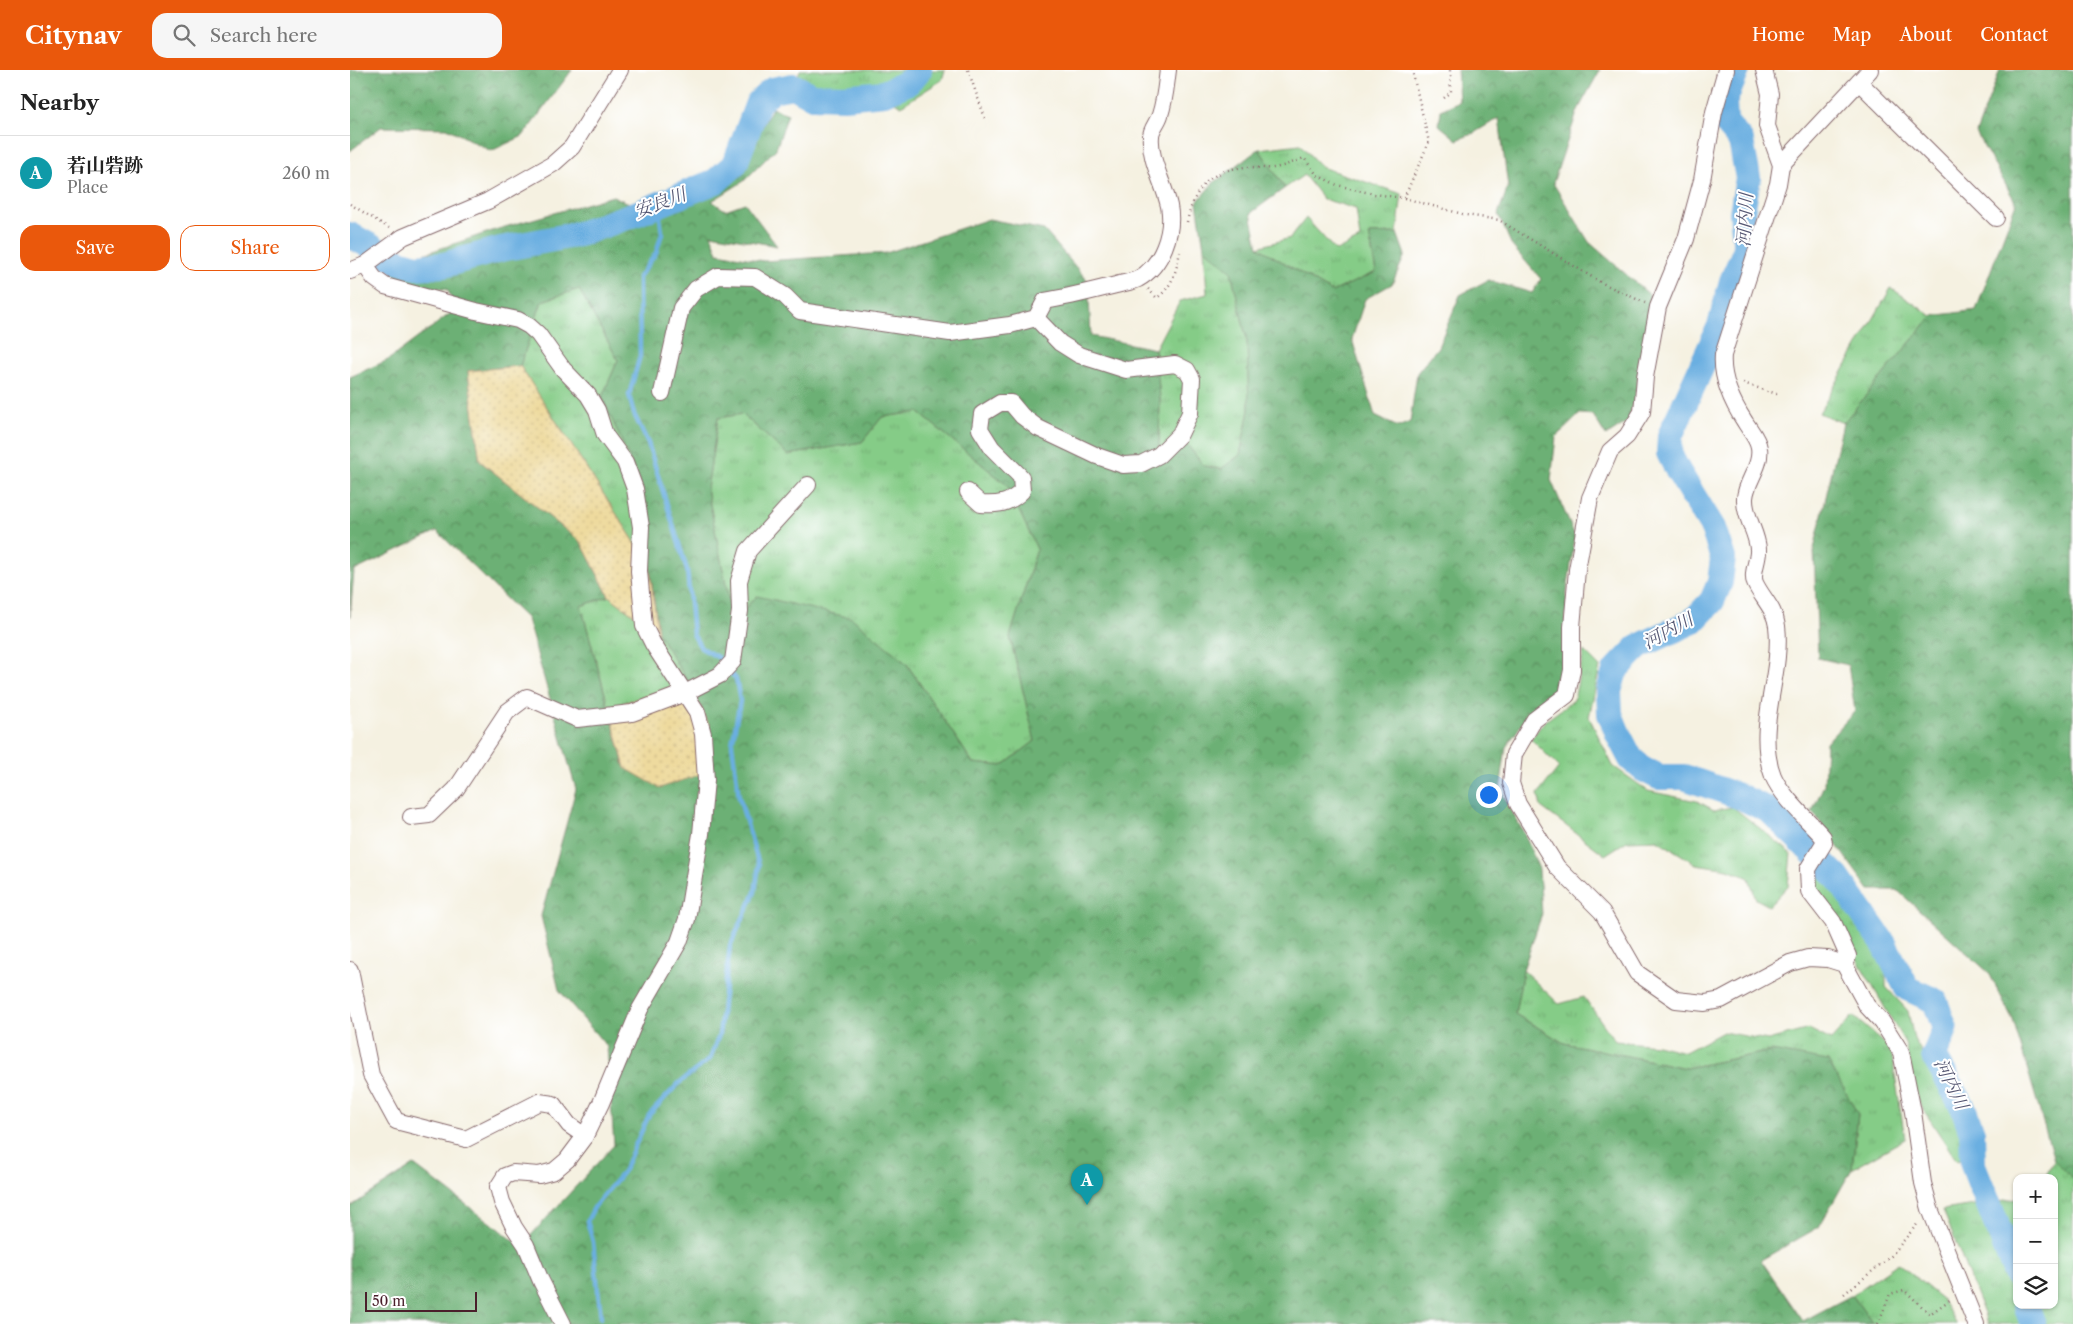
<!DOCTYPE html>
<html lang="en">
<head>
<meta charset="utf-8">
<style>
	:root { --surface:#fff; --page:#f6f6f6; --text:#222; --muted:#767676; --line:#e0e0e0; --accent:#ea580c }
	body { margin:0; font-family:"Libre Caslon Text","Noto Serif JP",serif; background:var(--page); color:var(--text) }
	.controls { position:absolute; right:15px; bottom:15px; display:grid; overflow:hidden; border-radius:10px; box-shadow:0 1px 4px #0004 }
	.controls button { width:45px; height:45px; display:grid; place-items:center; padding:0; border:0; border-bottom:1px solid var(--line); background:var(--surface); color:var(--text); font:25px sans-serif }
	.scale { position:absolute; left:15px; bottom:12px; width:112px; box-sizing:border-box; padding-left:5px; border:2px solid #4a1f2b; border-top:0; font-size:14px; line-height:18px; white-space:nowrap; color:#4a1f2b; -webkit-text-stroke:4px #fff; paint-order:stroke }
	.you { position:absolute; left:1138px; top:724px; width:18px; height:18px; margin:-12px; border:4px solid #fff; border-radius:50%; background:#1a73e8; box-shadow:0 0 0 8px #1a73e833 }
	.badge { display:grid; place-items:center; width:32px; height:32px; border-radius:50%; background:var(--accent); color:#fff; font-size:16px; font-weight:700 }
	.pin { position:absolute; translate:-50% -41px; filter:drop-shadow(0 1px 2px #0008) }
	.pin::after { content:''; position:absolute; top:26px; width:18px; height:15px; background:inherit; clip-path:polygon(0 0,100% 0,50% 100%) }
	.list { margin:0; padding:0; list-style:none }
	h2 { display:flex; justify-content:space-between; align-items:center; height:65px; margin:0; padding:0 20px; font-size:21px }
	h2 small { font-size:16px; font-weight:400; color:var(--muted) }
	.list li { display:grid; grid-template-columns:32px 1fr auto; gap:15px; align-items:center; box-sizing:border-box; height:75px; padding:0 20px; border-top:1px solid var(--line) }
	.list b { display:block; font-size:19px; white-space:nowrap }
	.list p { margin:0; font-size:16px; white-space:nowrap; color:var(--muted) }
	.list em { font-size:16px; font-style:normal; color:var(--muted) }
	.actions { display:flex; gap:10px; padding:15px 20px }
	.actions a { flex:1; padding:11px 0; border:1px solid var(--accent); border-radius:15px; text-align:center; font-size:18px; color:var(--accent) }
	.actions .main { background:var(--accent); color:#fff }
	.icon { flex:none; width:28px; height:28px; fill:none; stroke:currentColor; stroke-width:2; stroke-linecap:round; stroke-linejoin:round }
	.map { position:relative; flex:none; width:1723px; height:1254px; overflow:hidden }
	header { display:flex; align-items:center; gap:30px; box-sizing:border-box; height:70px; padding:0 25px; background:var(--accent); color:#fff }
	header strong { font-size:24px }
	nav { display:flex; gap:28px; margin-inline-start:auto; font-size:18px }
	.search { width:350px; height:45px; background:var(--page); display:flex; align-items:center; gap:12px; box-sizing:border-box; padding:0 18px; border-radius:15px; color:var(--muted); font-size:19px }
	main { display:flex }
	aside { flex:1; background:var(--surface) }
	.map>svg:first-child { display:block }
	.grass { fill:url(#grass-tufts); stroke:#687659 }
	.forest { fill:url(#forest-crowns); stroke:#5b6850; fill-rule:evenodd }
	.sand { fill:url(#sand-dots); stroke:#9c7c64 }
	.lines { fill:none; stroke-linecap:round; stroke-linejoin:round }
	.stream { stroke:#6bafe1; stroke-width:4.5 }
	.river { stroke:#6bafe1; stroke-width:26 }
	.minor-casing { stroke:#86686b; stroke-width:18 }
	.path { stroke:#86686b; stroke-width:2.5; stroke-dasharray:1 4; stroke-linecap:butt }
	.minor { stroke:#fff; stroke-width:16 }
	.labels { text-anchor:middle; dominant-baseline:central; stroke-width:4; stroke-linejoin:round; paint-order:stroke }
	.water-label { font-size:18px; font-style:italic; fill:#575974; stroke:#fff }
</style>
</head>
<body>
<header>
<strong>Citynav</strong>
<div class="search"><svg class="icon" aria-label="search" viewBox="0 0 24 24"><circle cx="10" cy="10" r="6"/><path d="M15 15l6 6"/></svg>Search here</div>
<nav><a>Home</a><a>Map</a><a>About</a><a>Contact</a></nav>
</header>
<main>
<aside>
<h2>Nearby<small></small></h2>
<ul class="list">
<li><span class="badge" style="background:#0f9aa8">A</span><div><b>若山砦跡</b><p>Place</p></div><em>260 m</em></li>
</ul>
<div class="actions"><a class="main">Save</a><a>Share</a></div>
</aside>
<div class="map">
<svg width="1723" height="1254" viewBox="0 0 1723 1254">
	<defs>
		<pattern id="grass-tufts" width="24" height="20" patternUnits="userSpaceOnUse" patternTransform="scale(1.25)"><rect width="24" height="20" fill="#85cc87"/><path d="M3 7l-1-3M5 7V3M7 7l1-3M15 17l-1-3M17 17v-4M19 17l1-3" fill="none" stroke="#74af75"/></pattern>
		<pattern id="forest-crowns" width="20" height="18" patternUnits="userSpaceOnUse" patternTransform="scale(1.25)"><rect width="20" height="18" fill="#6cb074"/><path d="M2 6a3 3 0 1 1 6 0M12 15a3 3 0 1 1 6 0" fill="none" stroke="#5b8f5f"/></pattern>
		<pattern id="sand-dots" width="8" height="8" patternUnits="userSpaceOnUse" patternTransform="scale(1.25)"><rect width="8" height="8" fill="#eeda9e"/><path d="M2 2h.1M6 6h.1" fill="none" stroke="#cebb88" stroke-width="1.8" stroke-linecap="round"/></pattern>
	</defs>
	<rect width="100%" height="100%" fill="#fff"/>
	<filter id="ink" filterUnits="userSpaceOnUse"><feTurbulence type="fractalNoise" baseFrequency=".02" numOctaves="2"/><feDisplacementMap in="SourceGraphic" scale="10" xChannelSelector="R" yChannelSelector="G"/><feConvolveMatrix kernelMatrix="1 2 1 2 8 2 1 2 1" color-interpolation-filters="sRGB"/></filter>
	<filter id="wash" filterUnits="userSpaceOnUse"><feTurbulence type="fractalNoise" baseFrequency=".0096" numOctaves="4" result="noise"/><feDisplacementMap in="SourceGraphic" scale="20" xChannelSelector="R" yChannelSelector="G"/><feGaussianBlur stdDeviation="1.12" result="paint"/><feColorMatrix in="noise" values="0 0 0 0 0 0 0 0 0 0 0 0 0 0 0 0 0 1.4 0 .05"/><feComposite in="paint" operator="in"/></filter>
	<g filter="url(#wash)">
		<rect width="100%" height="100%" fill="#f5f1e1"/>
		<!-- grass -->
		<g class="grass">
			<polygon points="450,0 595,0 592,10 551,36 522,18 462,20 447,8"/>
			<polygon points="950,74 971,97 1052,124 1047,163 1019,164 1026,202 982,222 908,177 940,168 956,148 986,181 1010,169 1006,139 973,129 954,105 935,118 909,79"/>
			<polygon points="854,178 881,201 897,271 899,340 890,385 871,399 854,396 835,372 809,378 810,328 805,279 830,231 857,224"/>
			<polygon points="1541,218 1582,246 1493,353 1469,343"/>
			<polygon points="229,219 268,290 252,327 289,410 299,494 170,296 192,231"/>
			<polygon points="568,342 657,415 687,479 660,567 685,671 652,696 623,693 556,593 383,551 357,419 368,348 392,344 438,385 512,372 532,347"/>
			<polygon points="259,526 308,563 338,612 259,638 231,536"/>
			<polygon points="1234,581 1250,597 1239,647 1263,696 1298,721 1347,731 1364,740 1383,737 1441,783 1438,816 1419,836 1406,829 1399,808 1378,799 1346,794 1307,770 1277,771 1255,785 1191,737 1188,724 1209,697 1181,669 1194,652 1224,630"/>
			<polygon points="1467,804 1488,819 1536,890 1536,917 1558,941 1564,969 1610,1046 1616,1087 1607,1091 1567,1030 1555,973 1466,817"/>
			<polygon points="1173,900 1209,934 1234,927 1265,971 1307,975 1335,982 1373,962 1418,970 1459,959 1481,970 1503,946 1541,979 1555,1069 1502,1099 1508,1044 1422,981 1336,998 1214,973 1165,944"/>
			<polygon points="1704,1090 1723,1109 1723,1254 1638,1254 1593,1140 1667,1128 1667,1235 1704,1235 1704,1108 1694,1108"/>
			<polygon points="1548,1193 1592,1229 1606,1254 1523,1254 1502,1225"/>
		</g>
		<!-- forest -->
		<g class="forest">
			<polygon points="0,0 222,0 173,66 141,81 97,58 31,57 0,81"/>
			<path d="M1107 0H1250L1228 40 1203 113 1239 172 1301 226 1285 326 1279 351 1256 366 1243 345 1230 344 1206 367 1201 410 1225 466 1217 522 1214 591 1211 619 1183 638 1156 677 1150 720 1174 763 1189 799 1192 844 1173 900 1165 944 1214 973 1336 998 1422 981 1478 991 1508 1044 1502 1099 1469 1157 1411 1190 1453 1251 1502 1225 1523 1254H0V1137L64 1095 171 1176 264 1075 257 977 209 920 191 846 226 719 177 549 87 461 4 501 0 547V307L38 290 105 240 98 220 43 212 41 195 148 159 263 126 279 133 287 148 388 103 422 38 438 44 426 79 394 111 362 131 375 140 395 133 427 176 361 164 368 183 414 191 536 183 639 149 694 160 738 211 741 266 805 279 810 328 809 378 835 372 854 396 871 399 890 385 899 340 897 271 881 201 854 178 847 132 862 114 909 79 935 118 901 143 908 177 982 222 1026 202 1019 164 1047 163 1055 185 1042 214 1015 229 1002 269 1025 346 1048 357 1060 352 1067 303 1088 277 1110 225 1138 210 1182 223 1191 209 1162 176 1148 144 1158 117 1149 48 1122 64 1107 70 1089 55 1091 40 1109 31ZM229 219 268 290 252 327 289 410 308 563 338 612 359 655 275 698 231 536 259 526 231 472 130 391 118 301 170 296 192 231ZM568 342 657 415 687 479 660 567 685 671 652 696 623 693 556 593 502 548 407 526 383 551 357 419 368 348 392 344 438 385 512 372 532 347Z"/>
			<polygon points="1650,0 1723,0 1723,1109 1704,1090 1663,950 1639,903 1547,820 1519,820 1462,741 1474,715 1476,673 1505,641 1498,595 1468,588 1464,479 1493,353 1582,246 1626,240 1666,133 1626,63"/>
		</g>
		<!-- sand -->
		<g class="sand">
			<polygon points="170,296 299,494 308,563 259,526 231,472 130,391 118,301"/>
			<polygon points="338,612 359,655 351,704 310,718 275,698 259,638"/>
		</g>
		<g class="lines">
			<!-- stream -->
			<g class="stream">
				<polyline points="311,134 309,140 312,163 306,183 289,207 290,286 279,325 284,344 298,373 337,500 343,564 351,578 369,588 374,595"/>
				<polyline points="251,1248 243,1172 237,1151 245,1136 273,1102 299,1045 329,1013 360,989 369,965 380,876 405,822 409,795 389,727 382,674 390,631 386,609 379,601"/>
			</g>
			<!-- river -->
			<g class="river">
				<polyline points="1387,0 1374,32 1375,52 1391,71 1398,108 1392,143 1396,179 1382,211 1370,256 1320,366 1319,383 1328,401 1363,458 1373,488 1370,512 1362,531 1343,551 1288,577 1265,601 1259,621 1260,644 1268,664 1281,689 1293,699 1309,707 1334,707 1391,727 1420,741 1487,807 1534,874 1557,918 1585,931 1595,959 1584,986 1613,1037 1622,1062 1623,1095 1667,1206"/>
				<polyline points="0,165 49,192 66,197 94,195 151,179 229,164 288,143 366,111 385,94 408,33 422,20 443,16 462,26 494,27 534,23 559,12 569,0"/>
				<polyline points="1676,1235 1683,1254"/>
			</g>
		</g>
	</g>
	<g filter="url(#ink)">
		<g class="lines">
			<!-- minor casing -->
			<g class="minor-casing">
				<g id="minor">
					<polyline points="1376,0 1364,42 1352,110 1336,169 1308,237 1295,307 1292,342 1277,366 1260,381 1240,428 1227,500 1222,557 1222,600 1217,625 1184,650 1164,684 1161,713 1168,734 1207,797 1252,842 1287,903 1326,930 1355,933 1371,930 1440,893 1458,888 1478,889 1494,894 1517,936 1532,952 1551,982 1563,1042 1573,1113 1580,1139 1626,1254"/>
					<path d="M1414 0 1420 24 1417 56 1431 95 1428 114 1373 285C1371 309 1382 332 1395 352 1399 359 1408 369 1409 378 1412 396 1396 411 1395 428 1394 446 1407 462 1408 479 1409 490 1401 502 1405 513 1412 528 1425 539 1427 556 1433 606 1404 657 1423 706 1432 727 1458 750 1473 767L1474 773 1458 799 1459 821 1483 852 1498 886 1494 894"/>
					<polyline points="1509,12 1646,148"/>
					<polyline points="1431,95 1520,0"/>
					<polyline points="15,195 24,208 35,216 126,241 168,250 179,256 188,264 213,299 238,325 247,340 255,365 275,392 285,419 291,457 289,501 294,556 303,574 347,642 353,664 356,710 351,764 337,849 329,872 290,939 251,1033 235,1066 217,1090 204,1101 189,1105 163,1103 155,1106 148,1117 152,1132 164,1157 176,1175 191,1211 213,1254"/>
					<polyline points="0,201 15,195 53,167 138,131 203,94 222,77 270,0"/>
					<path d="M312 323 331 238 346 219 368 206 405 207 435 226 450 241 600 263 660 255 686 248 695 231C719 227 742 221 766 215 773 213 782 212 788 209 812 196 824 162 819 136 814 113 799 90 801 66 801 59 808 52 810 45 815 30 816 15 818 0"/>
					<path d="M618 422 631 434C648 435 659 434 672 421L671 407 642 378 630 359 632 344 650 333H661L672 346 688 358 747 386 773 395 791 394 809 385 830 364 840 343 842 309 837 300 825 294 776 300 729 285 710 273 686 248"/>
					<polyline points="61,747 79,745 106,719 157,642 177,627 227,649 282,643 335,623 370,605 383,591 390,541 389,511 398,481 458,415"/>
					<polyline points="0,900 21,1005 46,1051 116,1069 189,1032 203,1034 219,1055 235,1066"/>
				</g>
			</g>
			<!-- path -->
			<g class="path">
				<polyline points="618,0 636,51"/>
				<polyline points="1094,28 1101,22 1100,0"/>
				<polyline points="1054,128 1079,72 1062,0"/>
				<polyline points="0,134 39,158"/>
				<path d="M837 152C844 118 861 99 897 97 906 97 915 99 924 98 935 96 944 92 954 88L967 105 987 115 1024 124 1054 128 1116 145 1149 150 1250 212 1295 233"/>
				<path d="M798 219 807 228C823 216 826 201 830 182"/>
				<polyline points="1393,313 1430,325"/>
				<polyline points="1494,1224 1541,1186 1569,1152"/>
				<polyline points="1528,1254 1540,1224 1554,1220 1580,1244 1601,1229"/>
			</g>
			<!-- minor -->
			<use href="#minor" class="minor"/>
		</g>
	</g>
	<g class="labels">
		<!-- water labels -->
		<g class="water-label">
			<text transform="translate(310 133) rotate(-21)">安良川</text>
			<text transform="translate(1395 150) rotate(-87)">河内川</text>
			<text transform="translate(1318 561) rotate(-29)">河内川</text>
			<text transform="translate(1601 1014) rotate(64)">河内川</text>
		</g>
	</g>
</svg>
<div class="controls">
<button>+</button>
<button>−</button>
<button><svg class="icon" aria-label="layers" viewBox="0 0 24 24"><path d="M12 4l9 5-9 5-9-5zM3 14l9 5 9-5"/></svg></button>
</div>
<div class="scale">50 m</div>
<div class="you"></div>
<div class="pin badge" style="left:737px;top:1135px;background:#0f9aa8">A</div>
</div>
</main>
</body>
</html>
